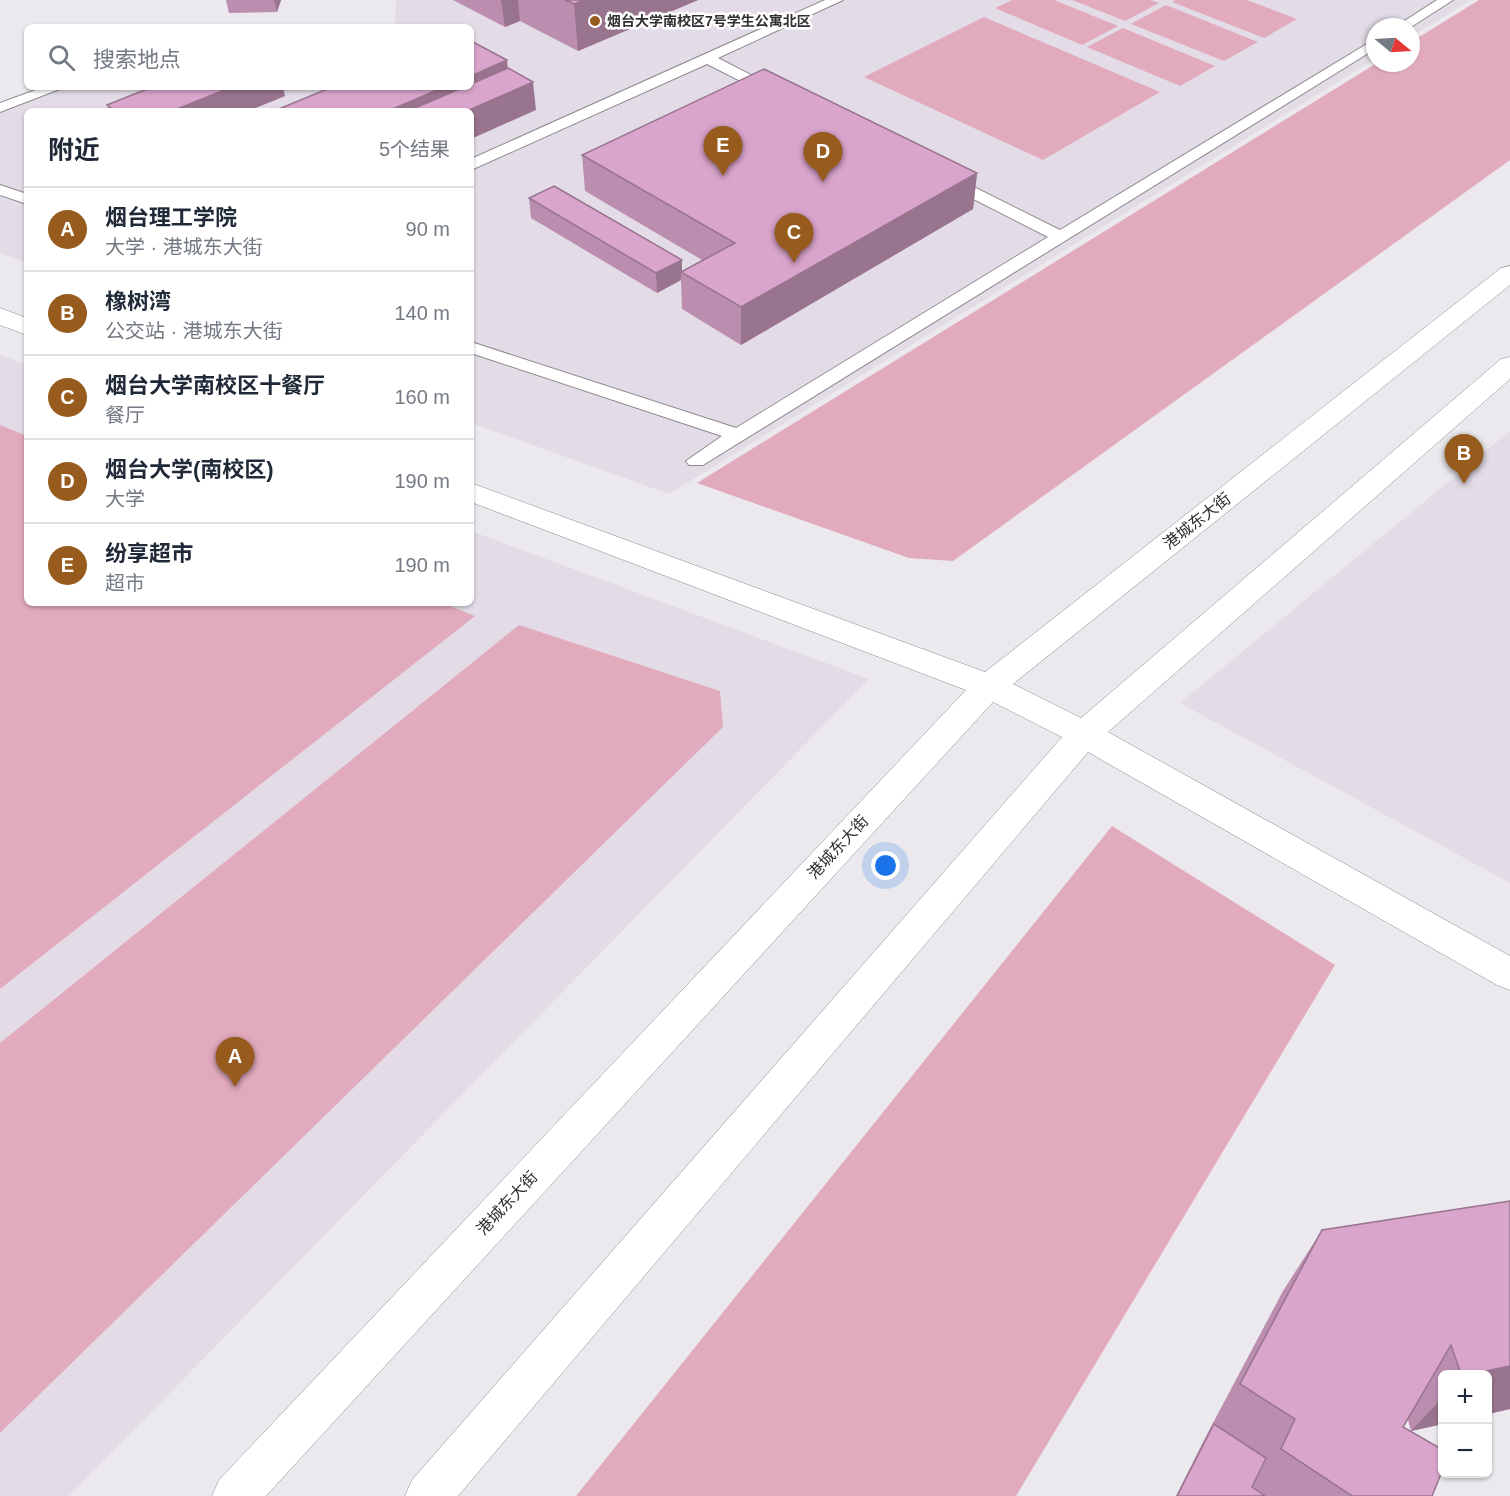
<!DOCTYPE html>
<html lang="zh">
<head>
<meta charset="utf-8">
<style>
	:root { --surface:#fff; --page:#f6f6f7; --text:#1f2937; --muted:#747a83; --line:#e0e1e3; --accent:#985b1e }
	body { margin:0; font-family:Helvetica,"Noto Sans SC",sans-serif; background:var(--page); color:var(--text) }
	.controls { position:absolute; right:18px; bottom:18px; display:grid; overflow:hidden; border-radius:9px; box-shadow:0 2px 4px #0004 }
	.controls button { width:54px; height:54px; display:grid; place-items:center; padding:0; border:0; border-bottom:2px solid var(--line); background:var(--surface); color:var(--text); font:30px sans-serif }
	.compass { position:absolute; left:1366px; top:18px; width:54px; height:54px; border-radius:50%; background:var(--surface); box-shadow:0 2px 4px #0004; rotate:108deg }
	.you { position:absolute; left:886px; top:866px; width:21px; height:21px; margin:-15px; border:4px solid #fff; border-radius:50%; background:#1a73e8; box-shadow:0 0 0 9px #1a73e833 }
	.badge { display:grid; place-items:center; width:39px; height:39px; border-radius:50%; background:var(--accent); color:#fff; font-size:20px; font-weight:700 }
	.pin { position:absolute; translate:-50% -50px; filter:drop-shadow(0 2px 3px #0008) }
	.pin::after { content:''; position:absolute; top:32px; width:21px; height:18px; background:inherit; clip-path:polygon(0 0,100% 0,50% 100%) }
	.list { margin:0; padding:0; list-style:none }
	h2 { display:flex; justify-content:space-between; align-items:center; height:78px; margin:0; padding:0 24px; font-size:26px }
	h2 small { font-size:20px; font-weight:400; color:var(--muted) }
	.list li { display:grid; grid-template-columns:39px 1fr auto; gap:18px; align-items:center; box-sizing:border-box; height:84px; padding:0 24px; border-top:2px solid var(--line) }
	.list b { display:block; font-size:22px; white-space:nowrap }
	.list p { margin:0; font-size:20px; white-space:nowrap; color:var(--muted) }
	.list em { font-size:20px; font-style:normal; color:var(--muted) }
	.icon { flex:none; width:33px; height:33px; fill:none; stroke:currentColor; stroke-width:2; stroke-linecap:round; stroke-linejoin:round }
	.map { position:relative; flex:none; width:1510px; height:1496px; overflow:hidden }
	.search { position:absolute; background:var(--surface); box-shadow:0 2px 4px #0004; left:24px; top:24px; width:450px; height:66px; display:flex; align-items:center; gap:15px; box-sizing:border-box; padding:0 21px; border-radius:9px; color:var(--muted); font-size:22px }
	.panel { position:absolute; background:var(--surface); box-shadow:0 2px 4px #0004; left:24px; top:108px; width:450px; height:498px; border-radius:9px }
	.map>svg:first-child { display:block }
	.built { fill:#e3dce7 }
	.green { fill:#e2abbd }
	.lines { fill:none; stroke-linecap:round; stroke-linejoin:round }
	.lane-casing { stroke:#8c8a8e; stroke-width:2 }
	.secondary-casing { stroke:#8c8a8e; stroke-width:1 }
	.lane { fill:#fff; fill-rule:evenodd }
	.secondary { fill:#fff; fill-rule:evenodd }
	.wall { fill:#bb8eaf }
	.shaded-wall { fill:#99748f }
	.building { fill:#daa5cc; stroke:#99748f; stroke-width:1.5 }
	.poi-dot { fill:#985b1e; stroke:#fff; stroke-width:2 }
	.labels { text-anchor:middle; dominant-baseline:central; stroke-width:5; stroke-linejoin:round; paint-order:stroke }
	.far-poi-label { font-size:14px; font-weight:bold; fill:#302f31; stroke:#fff; text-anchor:start }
	.street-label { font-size:16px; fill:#302f31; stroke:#fff }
</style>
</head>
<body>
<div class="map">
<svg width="1510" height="1496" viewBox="0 0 1510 1496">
	<rect width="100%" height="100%" fill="#ebe9ed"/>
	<!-- built -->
	<g class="built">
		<polygon points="396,0 1471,0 1411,37 1411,27 1375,27 1375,59 669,494 471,423 471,111 27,111 27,263 0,253 0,102 40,87 471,87 471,27 395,27"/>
		<polygon points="0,355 27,365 27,603 471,603 471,531 869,679 69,1496 0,1496"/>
		<polygon points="1510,431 1510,883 1180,703"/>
	</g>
	<!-- green -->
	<g class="green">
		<polygon points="1012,0 1054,0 1118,26 1082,45 995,8"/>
		<polygon points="1072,0 1151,0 1159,3 1125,21"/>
		<polygon points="1175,0 1247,0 1297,19 1264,38 1172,2"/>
		<polygon points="1479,0 1510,0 1510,160 953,561 909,558 697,483 1377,63 1411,63 1411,42"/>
		<polygon points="1166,5 1258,42 1224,61 1131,24"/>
		<polygon points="984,17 1160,92 1043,160 864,77"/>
		<polygon points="1123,28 1215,66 1180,86 1087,47"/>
		<polygon points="0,425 27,436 27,603 442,603 475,616 0,989"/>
		<polygon points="519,625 720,691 723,727 0,1433 0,1043"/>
		<polygon points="1112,826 1335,965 1016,1496 576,1496"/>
	</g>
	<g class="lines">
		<!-- lane casing -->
		<g class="lane-casing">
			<g id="lane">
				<polygon points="825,0 843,0 718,58 776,88 778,91 776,94 766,94 707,64 471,170 471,159"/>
				<polygon points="1437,0 1453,0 1411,27 1395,27"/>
				<polygon points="1375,39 1375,49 703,465 689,465 686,461 722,436 471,353 471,342 736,428 1048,237 942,183 940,180 942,177 954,177 1060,230"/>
				<polygon points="44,87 65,87 0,112 0,103"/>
				<polygon points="0,185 27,194 27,204 0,195"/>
			</g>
		</g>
		<!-- secondary casing -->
		<g class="secondary-casing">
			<g id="secondary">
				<polygon points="1510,266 1510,285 1013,684 1081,718 1501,359 1510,357 1510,379 1108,732 1510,956 1510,990 1497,985 1088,752 458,1496 405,1496 412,1480 1062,737 993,702 266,1496 212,1496 219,1480 966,690 471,502 471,483 985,672 1501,268"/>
				<polygon points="0,308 27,318 27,335 0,325"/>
			</g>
		</g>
		<!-- lane -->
		<use href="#lane" class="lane"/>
		<!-- secondary -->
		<use href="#secondary" class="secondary"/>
	</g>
	<!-- wall -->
	<g class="wall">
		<polygon points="226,0 281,0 277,12 229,13"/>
		<polygon points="453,0 698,0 578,51 520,21 505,27"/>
		<polygon points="285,96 248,111 109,111 107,105"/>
		<polygon points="582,155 977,173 973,209 741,345 682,309 681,280 657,293 531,218 529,198 682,260 682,271 702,260 585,191"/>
		<polygon points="1510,1201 1510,1409 1488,1414 1488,1374 1443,1374 1443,1424 1411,1431 1408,1420 1403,1427 1432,1496 1176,1496 1205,1438 1283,1291 1322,1230"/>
	</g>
	<!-- shaded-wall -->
	<g class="shaded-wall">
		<polygon points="274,0 281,0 277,12"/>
		<polygon points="501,0 518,0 520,21 505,27"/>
		<polygon points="584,0 698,0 578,51 574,4"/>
		<polygon points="507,60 510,92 533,82 536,110 471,139 471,111 388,111 444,87 471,87 471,76"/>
		<polygon points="232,87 283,87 285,96 248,111 172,111"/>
		<polygon points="977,173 973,209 741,345 741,307"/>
		<polygon points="682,260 682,273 681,272 681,280 657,293 656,273"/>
		<polygon points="1510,1366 1510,1409 1488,1414 1488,1374 1471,1374"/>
		<polygon points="1443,1397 1443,1424 1411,1431"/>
	</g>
	<!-- building -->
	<g class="building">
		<polygon points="565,0 584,0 574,4"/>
		<polygon points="471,41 507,60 471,76"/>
		<polygon points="508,68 533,82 467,111 408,111 464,87 471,87 471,84"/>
		<polygon points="764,69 977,173 741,307 681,272 735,243 582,155"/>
		<polygon points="152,87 232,87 172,111 116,111 107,105"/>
		<polygon points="332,87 444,87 388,111 274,111"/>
		<polygon points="554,186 682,260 656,273 529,198"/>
		<polygon points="1510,1201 1510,1366 1471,1374 1461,1374 1451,1345 1403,1427 1443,1450 1443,1469 1432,1496 1352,1496 1281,1449 1295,1419 1240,1384 1322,1230"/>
		<polygon points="1214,1424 1266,1458 1252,1487 1265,1496 1177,1496"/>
	</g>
	<!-- markers -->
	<circle class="poi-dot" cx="595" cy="21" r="6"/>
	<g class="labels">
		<!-- far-poi labels -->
		<g class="far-poi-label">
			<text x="607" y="21">烟台大学南校区7号学生公寓北区</text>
		</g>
		<!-- street labels -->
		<g class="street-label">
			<text transform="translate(1197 521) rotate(-38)">港城东大街</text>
			<text transform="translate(838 847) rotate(-47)">港城东大街</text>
			<text transform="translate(507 1203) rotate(-47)">港城东大街</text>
		</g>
	</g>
</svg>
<div class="controls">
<button>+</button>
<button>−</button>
</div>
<svg class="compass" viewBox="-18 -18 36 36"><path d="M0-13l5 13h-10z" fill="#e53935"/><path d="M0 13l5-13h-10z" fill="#747a83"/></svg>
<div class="you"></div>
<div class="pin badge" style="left:235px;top:1087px">A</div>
<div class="pin badge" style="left:1464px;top:484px">B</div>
<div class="pin badge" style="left:794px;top:263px">C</div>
<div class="pin badge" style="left:823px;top:182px">D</div>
<div class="pin badge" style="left:723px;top:176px">E</div>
<div class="search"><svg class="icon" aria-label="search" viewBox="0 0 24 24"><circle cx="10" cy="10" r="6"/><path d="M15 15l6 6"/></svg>搜索地点</div>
<section class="panel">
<h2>附近<small>5个结果</small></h2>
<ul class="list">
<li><span class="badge">A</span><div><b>烟台理工学院</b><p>大学 · 港城东大街</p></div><em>90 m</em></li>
<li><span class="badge">B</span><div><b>橡树湾</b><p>公交站 · 港城东大街</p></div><em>140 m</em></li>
<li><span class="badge">C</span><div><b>烟台大学南校区十餐厅</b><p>餐厅</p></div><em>160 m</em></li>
<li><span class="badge">D</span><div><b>烟台大学(南校区)</b><p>大学</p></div><em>190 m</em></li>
<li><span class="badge">E</span><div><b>纷享超市</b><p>超市</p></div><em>190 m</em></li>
</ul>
</section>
</div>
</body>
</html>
